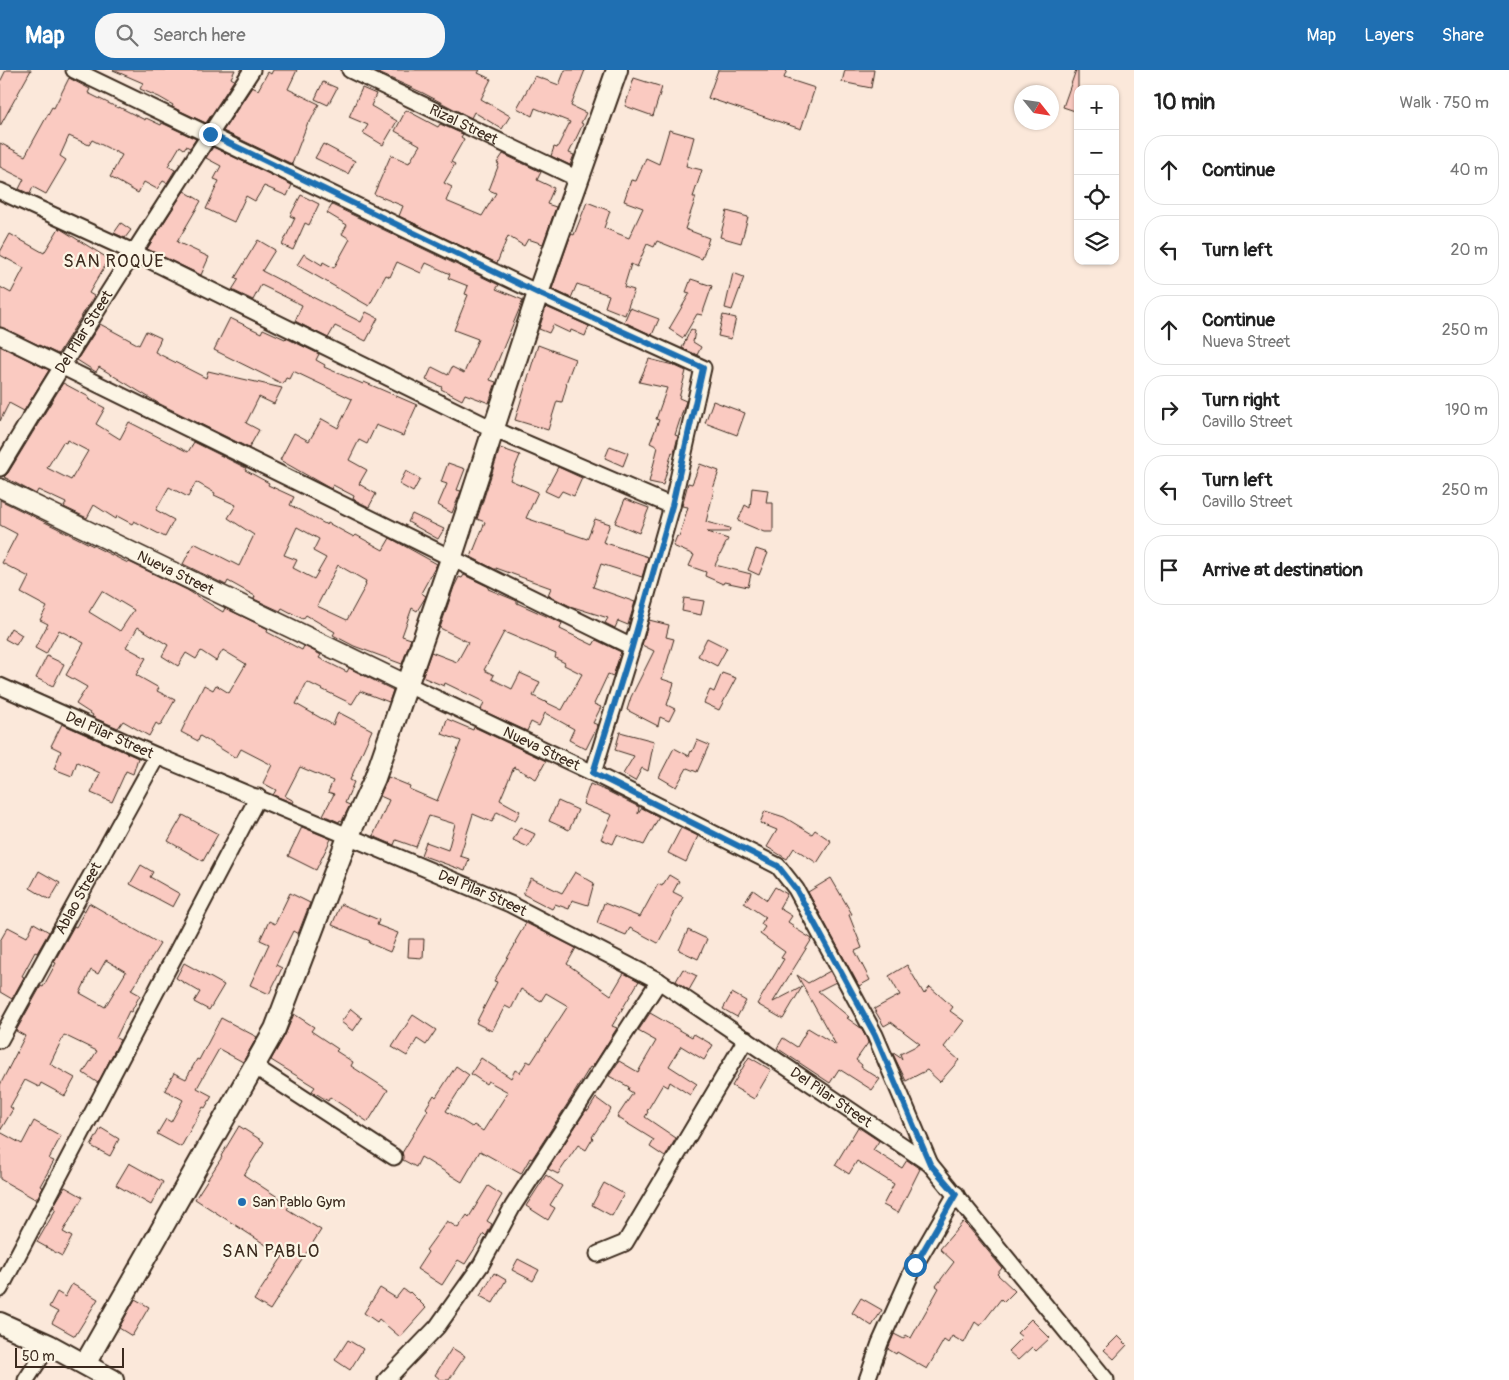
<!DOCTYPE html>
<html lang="en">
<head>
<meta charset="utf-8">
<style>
	:root { --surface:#fff; --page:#f6f6f6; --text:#222; --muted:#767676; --line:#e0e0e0; --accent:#1f6fb2 }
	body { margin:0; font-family:Pangolin,sans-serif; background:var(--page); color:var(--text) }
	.controls { position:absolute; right:15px; top:15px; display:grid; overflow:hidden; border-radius:10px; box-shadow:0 1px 4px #0004 }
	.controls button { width:45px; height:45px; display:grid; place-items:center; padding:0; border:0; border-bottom:1px solid var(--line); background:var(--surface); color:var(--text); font:25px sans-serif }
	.compass { position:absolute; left:1014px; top:15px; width:45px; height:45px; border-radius:50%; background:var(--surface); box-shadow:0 1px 4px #0004; rotate:120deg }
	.scale { position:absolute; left:15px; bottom:12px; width:109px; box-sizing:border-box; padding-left:5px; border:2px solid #3b2a1e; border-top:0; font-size:14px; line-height:18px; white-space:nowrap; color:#3b2a1e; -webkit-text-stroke:4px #fcf5e5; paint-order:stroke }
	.stop { position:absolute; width:15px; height:15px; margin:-11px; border:4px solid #1f6fb2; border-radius:50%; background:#fff }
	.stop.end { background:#1f6fb2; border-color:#fff; box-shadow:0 1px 5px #0008 }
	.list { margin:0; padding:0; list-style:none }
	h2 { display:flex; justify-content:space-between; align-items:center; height:65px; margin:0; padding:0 20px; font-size:21px }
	h2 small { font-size:16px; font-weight:400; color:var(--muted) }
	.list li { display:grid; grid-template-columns:32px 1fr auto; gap:15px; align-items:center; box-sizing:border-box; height:70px; margin:0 10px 10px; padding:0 10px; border:1px solid var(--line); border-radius:20px }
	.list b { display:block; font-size:19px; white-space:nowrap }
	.list p { margin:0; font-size:16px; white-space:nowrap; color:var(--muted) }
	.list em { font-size:16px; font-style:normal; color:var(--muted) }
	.icon { flex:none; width:28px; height:28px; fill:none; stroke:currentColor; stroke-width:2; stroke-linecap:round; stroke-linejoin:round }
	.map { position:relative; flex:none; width:1134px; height:1310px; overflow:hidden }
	header { display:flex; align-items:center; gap:30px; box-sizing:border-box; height:70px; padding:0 25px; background:var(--accent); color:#fff }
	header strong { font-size:24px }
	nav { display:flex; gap:28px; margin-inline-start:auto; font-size:18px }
	.search { width:350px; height:45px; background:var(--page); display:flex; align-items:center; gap:12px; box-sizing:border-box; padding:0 18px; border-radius:20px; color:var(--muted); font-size:19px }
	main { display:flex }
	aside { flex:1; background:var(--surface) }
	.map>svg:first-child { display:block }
	.building { fill:#facac1; stroke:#3b2a1e; fill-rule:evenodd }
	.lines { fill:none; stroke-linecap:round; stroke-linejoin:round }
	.minor-casing { stroke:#3b2a1e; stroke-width:19 }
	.tertiary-casing { stroke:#3b2a1e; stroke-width:21 }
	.secondary-casing { stroke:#3b2a1e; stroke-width:24 }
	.minor { stroke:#fcf5e5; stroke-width:15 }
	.tertiary { stroke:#fcf5e5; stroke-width:18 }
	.secondary { stroke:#fcf5e5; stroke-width:20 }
	.route { stroke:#1f6fb2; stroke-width:6 }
	.poi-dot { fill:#1f6fb2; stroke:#fcf5e5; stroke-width:2 }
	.labels { text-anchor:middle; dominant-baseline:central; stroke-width:4.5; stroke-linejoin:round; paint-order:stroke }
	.street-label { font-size:15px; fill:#3b2a1e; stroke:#fcf5e5 }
	.poi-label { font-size:15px; fill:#3b2a1e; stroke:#fcf5e5; text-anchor:start }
	.quarter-label { font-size:18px; letter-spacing:1px; fill:#3b2a1e; stroke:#fcf5e5 }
</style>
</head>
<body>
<header>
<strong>Map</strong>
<div class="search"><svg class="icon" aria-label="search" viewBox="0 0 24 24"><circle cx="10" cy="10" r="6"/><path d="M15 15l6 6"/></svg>Search here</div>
<nav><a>Map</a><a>Layers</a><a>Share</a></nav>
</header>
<main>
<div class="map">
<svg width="1134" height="1310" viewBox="0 0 1134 1310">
	<rect width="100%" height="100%" fill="#fbe8da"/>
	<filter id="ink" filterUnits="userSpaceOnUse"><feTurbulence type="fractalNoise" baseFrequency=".02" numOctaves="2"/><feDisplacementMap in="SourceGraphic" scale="10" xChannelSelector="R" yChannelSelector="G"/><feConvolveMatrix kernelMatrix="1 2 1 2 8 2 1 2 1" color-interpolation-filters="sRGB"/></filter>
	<g filter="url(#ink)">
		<!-- building -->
		<g class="building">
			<polygon points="6,0 31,0 0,56 0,12"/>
			<polygon points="113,0 235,0 231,8 234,10 206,53 172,37 173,35 159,27 140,19 143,13"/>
			<polygon points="273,0 297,0 288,19 319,34 310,52 308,52 292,94 223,61 252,17 258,20 268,2 271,4"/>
			<polygon points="372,0 480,0 478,3 491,9 481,29 510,46 502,59 474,42 471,48 423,23"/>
			<polygon points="565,0 585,0 571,36 586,43 581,53 583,54 569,83 574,85 570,95 551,86 554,77 557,78 570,52 535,38 532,46 517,38 535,6 559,15"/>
			<polygon points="718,0 787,0 784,8 815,18 801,59 708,28"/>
			<polygon points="845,0 874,0 871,18 842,12"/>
			<polygon points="1076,0 1078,0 1078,42 1063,37"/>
			<polygon points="69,8 90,19 88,23 118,38 119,37 145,50 146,48 161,55 162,53 196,69 190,78 186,76 184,79 180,76 168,96 175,100 167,113 163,111 157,119 144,112 138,123 110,107 122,85 92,70 89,75 69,66 60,86 66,90 46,124 33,117 30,124 19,119 24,109 0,97 0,73 25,86 52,37 54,38"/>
			<polygon points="634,8 662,17 653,46 625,36"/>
			<polygon points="323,12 337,18 328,35 315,29"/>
			<polygon points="362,18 376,24 371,36 397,51 383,75 363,63 368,55 349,47"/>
			<polygon points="406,40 438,57 440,54 463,64 461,67 464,69 451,92 455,94 444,113 452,117 446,131 482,146 496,123 489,120 499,94 497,93 503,84 541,102 537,110 554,118 547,134 556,137 543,174 528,169 524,176 508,166 497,193 399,146 403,136 374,124 391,85 409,93 420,75 395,61"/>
			<polygon points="669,60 694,67 686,96 702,100 693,127 696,127 685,159 709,168 702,189 657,171 654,177 647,174 637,197 631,194 624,217 634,220 625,245 605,237 609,225 577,214 571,228 552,219 570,167 572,164 574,165 587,132 610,141 604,158 629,168 643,138 624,131 631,110 636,111 646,88 659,94"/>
			<polygon points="323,74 355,91 348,104 315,88"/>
			<polygon points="213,77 292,115 287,126 264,116 255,131 246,126 234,152 206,139 219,111 214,109 221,96 206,88"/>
			<polygon points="184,121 201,131 177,172 209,187 201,205 147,179"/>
			<polygon points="301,125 319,134 309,155 305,153 293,180 282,175 295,148 290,146"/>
			<polygon points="332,135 499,215 496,219 523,230 490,310 496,312 489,333 465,324 462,330 441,319 442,317 426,310 432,297 448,305 452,297 464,303 478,269 454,260 468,225 465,224 468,216 448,208 450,204 426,193 421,203 397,192 390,207 386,205 369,236 297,195 304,184 322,195 323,192 334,198 350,169 342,164 347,155 327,143"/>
			<polygon points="727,141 748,147 741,173 720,167"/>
			<polygon points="121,153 131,160 125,168 114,163"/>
			<polygon points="59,158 109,189 89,223 94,226 58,284 0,257 0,217 11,223 24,198 0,185 0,182 10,164 44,183"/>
			<polygon points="258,170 275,180 262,201 361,252 366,242 378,248 366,271 335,256 328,268 295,251 302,235 261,215 253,230 232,220 239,209 235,208"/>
			<polygon points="733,203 744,207 732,240 725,238"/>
			<polygon points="691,209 712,216 702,245 697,244 683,268 669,259 690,223 686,222"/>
			<polygon points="546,237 589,256 585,266 571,260 570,263 553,255 549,263 539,259"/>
			<polygon points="630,238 659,249 652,265 624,252"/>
			<polygon points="723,245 736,248 731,269 718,266"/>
			<polygon points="230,248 261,263 263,259 285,269 286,268 319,284 316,290 325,295 324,297 363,314 364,312 417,335 403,366 376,355 367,374 359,370 349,390 367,400 359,414 376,424 369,437 353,429 354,426 333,415 331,419 280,390 294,363 309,371 322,349 338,358 352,329 293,301 289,309 286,308 283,314 214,280"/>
			<polygon points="100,254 139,275 146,261 161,268 155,282 206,308 208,301 282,318 274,334 259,327 246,353 259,360 249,378 158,333 99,297 96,302 77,290"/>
			<polygon points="691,259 695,261 693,272 701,277 697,285 682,278"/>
			<polygon points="538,275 575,289 566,313 567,314 562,332 557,331 548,360 515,350"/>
			<polygon points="0,276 49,300 24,341 9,333 0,351"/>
			<polygon points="649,289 673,295 686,301 679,328 686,331 675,365 678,366 674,383 672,382 663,415 649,412 658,377 650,373 659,350 656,349 667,318 639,312"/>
			<path d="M63 313 89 327 88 329 105 338 96 354 120 369 129 352 188 382 194 372 246 398 245 400 269 413 268 415 294 427 290 435 327 455 328 453 354 467 356 465 383 480 390 468 437 494 421 523 426 526 425 528 417 541 412 538 402 566 411 569 402 594 354 576 333 565 335 562 306 545 303 549 282 538 280 541 254 529 255 526 228 511 226 515 183 494 194 473 239 496 254 465 228 448 236 435 214 425 215 423 196 412 188 427 169 417 156 440 174 450 165 467 134 451 132 454 117 446 116 449 94 435 87 448 64 437 66 433 38 420 36 424 4 407 8 403ZM67 370 88 381 71 410 47 398 63 372 66 373ZM297 457 319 469 313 481 326 488 314 509 293 498 297 490 284 485ZM338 495 366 511 365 514 366 515 347 550 317 536Z"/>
			<polygon points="713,331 745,343 737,365 705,353"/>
			<polygon points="610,376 628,383 623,396 605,388"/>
			<polygon points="500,378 520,385 510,410 538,422 526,448 587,469 595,449 610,454 603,472 648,487 642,507 601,494 593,517 635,532 628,555 618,551 615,558 605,553 608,548 570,536 548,525 551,518 496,498 496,500 471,487 485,452 477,449"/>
			<polygon points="448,393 465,399 457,420 461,421 452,443 438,435 447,414 441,412"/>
			<polygon points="700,394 719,401 713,419 714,420 706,452 730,458 729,462 707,462 728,469 715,495 751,504 748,517 724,512 723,514 705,506 706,502 689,496 694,485 673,476 677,466 679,467 688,437 682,436 688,413 692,414"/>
			<polygon points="558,397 582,408 574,426 562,421 558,427 545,421"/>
			<polygon points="406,401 420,409 413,422 399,414"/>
			<polygon points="752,418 768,420 766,433 773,433 773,462 764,462 738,451 745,435 750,438"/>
			<polygon points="625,429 649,438 639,463 615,453"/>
			<path d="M0 430 128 493 129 492 187 520 223 542 225 538 268 559 267 562 302 580 304 576 321 585 319 588 347 602 349 598 393 620 389 632 360 621 352 634 307 612 296 634 333 655 338 642 372 660 350 710 354 712 345 733 350 735 342 751 340 750 339 752 323 745 334 724 328 722 333 711 300 697 285 726 294 731 293 733 273 725 276 720 263 713 272 695 241 679 236 688 200 666 198 671 181 662 204 615 213 620 216 615 229 623 246 594 223 580 216 591 201 581 196 589 186 583 178 596 162 586 168 575 138 557 126 577 146 588 136 605 159 618 157 621 175 630 160 656 156 653 149 666 123 651 118 658 92 647 93 645 76 634 87 617 66 605 84 573 59 560 46 584 35 578 48 554 40 550 47 537 21 523 29 507 2 493 17 464 0 455ZM102 521 134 540 120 561 89 542Z"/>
			<polygon points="412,444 444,459 438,469 408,452"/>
			<polygon points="756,479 768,483 759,505 748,500"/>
			<path d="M464 505 489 517 488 519 517 531V533L562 553 560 559 593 575 596 570 621 582 613 606 608 604 594 634 601 637 593 653 598 655 586 679 569 670 574 659 545 643 539 656 531 652 527 661 481 640 484 632 445 613 444 616 422 607 431 582 457 592 468 572 440 558 454 517 459 507 462 508ZM504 562 556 584 555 588 565 593 564 595 582 604 562 640 533 626 540 612 520 603 512 619 492 609 494 605 484 600Z"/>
			<polygon points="684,528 704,531 701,545 682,541"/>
			<polygon points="649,550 669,555 666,567 674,569 662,609 674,613 667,635 675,639 669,651 660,647 658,656 627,640 631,627 654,581 642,575"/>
			<polygon points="11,558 22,565 16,575 5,569"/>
			<polygon points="707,568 727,578 717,596 698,586"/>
			<polygon points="47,586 64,594 53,616 36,608"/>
			<polygon points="722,603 736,608 719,640 704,633 710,620 714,622"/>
			<polygon points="447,649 473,660 474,657 546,691 536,709 514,697 500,730 520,741 515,751 497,742 492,752 473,744 460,786 469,789 465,801 421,785 426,772 448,780 455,754 429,746 416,777 396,770 394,775 373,766 389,730 380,726 388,707 410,716 409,719 437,731 461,671 442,664"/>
			<polygon points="62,654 138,688 133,704 126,701 112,732 91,723 100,703 77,692 72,706 54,699 61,681 51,676"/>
			<polygon points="620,662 654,671 648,701 642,698 635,711 623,704 634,686 615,680"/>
			<polygon points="697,670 709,675 697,702 687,698 676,717 659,707 674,678 689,686 691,681 692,682"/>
			<polygon points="590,714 607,721 639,737 638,744 642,738 659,747 644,775 617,765 613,774 601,769 612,745 583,734"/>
			<polygon points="558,731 578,740 569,760 549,751"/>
			<polygon points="765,741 784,747 812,764 815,760 831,771 817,793 794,778 787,789 767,777 777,760 760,753"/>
			<polygon points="183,745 218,764 203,791 168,771"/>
			<polygon points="302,757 331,769 316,800 288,786"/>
			<polygon points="520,757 535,764 528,777 513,770"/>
			<polygon points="681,758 698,766 686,792 668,783"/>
			<polygon points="141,795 153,802 150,807 180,824 173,837 130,814"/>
			<polygon points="39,801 60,813 50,830 30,818"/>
			<polygon points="575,802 594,813 588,835 572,830 569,839 555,834 552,839 523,824 531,808 562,823"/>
			<polygon points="669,805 679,811 673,822 683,827 658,873 630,858 626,865 597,853 604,833 640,847 658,814 662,816"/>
			<polygon points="831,808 852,844 849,845 862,878 855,881 870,910 859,916 808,822"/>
			<polygon points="775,817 787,824 779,838 792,846 788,852 794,856 793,857 812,869 773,932 802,917 783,949 757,934 784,889 781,888 785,882 760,864 765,857 761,854 765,847 744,833 753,820 767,830"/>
			<polygon points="290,823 310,833 298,864 293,861 276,895 282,898 269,924 250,915 269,874 260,870 269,851 275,854"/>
			<path d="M89 833 160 874 131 920 140 925 131 942 129 941 116 968 120 970 98 1013 83 1003 97 981 64 965 50 994 75 1008 65 1026 41 1013 39 1017 25 1010 10 1037 13 1039 0 1061V1015L25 966 16 961 41 916 43 917 56 893 54 892 74 856 76 857ZM106 890 126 902 105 937 80 923 91 900 98 904Z"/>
			<polygon points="341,834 379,850 377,855 398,863 390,882 369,873 370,871 332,855"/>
			<polygon points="34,853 49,862 37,883 35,882 22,906 24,907 12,929 0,922 0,871 8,857 27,867"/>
			<polygon points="526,853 576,878 567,894 611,925 624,903 639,911 612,956 617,958 592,998 590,997 570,1030 532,1089 530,1088 521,1104 480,1081 462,1112 421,1087 416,1097 403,1090 402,1083 428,1040 426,1038 434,1025 436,1027 456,996 469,1005 446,1041 472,1057 474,1055 483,1061 508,1022 488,1011 486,1014 471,1004 481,988 511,1008 515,1000 520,1003 527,991 531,993 568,936 546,923 541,931 521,919 511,939 505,936 492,961 476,953 497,912 494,911 516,873 515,872"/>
			<polygon points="688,860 707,869 698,889 679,880"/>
			<polygon points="409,869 424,869 423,888 408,887"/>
			<polygon points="184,893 224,915 209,940 194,932 200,922 176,908"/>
			<polygon points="907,895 924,924 930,917 953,937 950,941 964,951 944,977 959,990 940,1012 927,1000 906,1011 892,982 902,989 900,984 920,974 891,952 884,956 874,939 900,925 889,906"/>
			<polygon points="683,899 697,906 689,920 676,911"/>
			<polygon points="830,901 836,912 818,921 849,947 847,948 861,958 867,969 868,973 856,990 862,995 861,997 880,1009 872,1020 839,999 830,1013 777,978 783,968 797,977 808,958 836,975 797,905 808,913"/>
			<polygon points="732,923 746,931 737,947 723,939"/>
			<polygon points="351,939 362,948 353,961 341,952"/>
			<polygon points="650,943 692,967 694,964 713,975 704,990 681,976 669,996 697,1014 690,1025 670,1012 668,1017 663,1014 647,1041 648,1042 645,1047 676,1068 665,1087 650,1077 654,1070 617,1047 633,1023 628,1020 629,1017 609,1006 619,991 638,1002 656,971 638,961"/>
			<polygon points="294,944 314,957 311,961 338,979 336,981 353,992 351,996 388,1020 368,1052 330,1027 328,1031 312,1021 315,1017 271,990 285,965"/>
			<polygon points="413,945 436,960 426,975 417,969 407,986 392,977"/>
			<polygon points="221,948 257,967 243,992 219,979 197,1018 212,1026 205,1038 203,1037 181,1077 157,1064 166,1049 171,1052 183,1030 165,1020 174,1003 186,1009 197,989 199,990"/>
			<polygon points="749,987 771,1000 754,1029 732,1016"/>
			<polygon points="596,1028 611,1039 592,1067 593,1068 586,1080 578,1075 558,1104 548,1099 586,1040 588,1041"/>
			<polygon points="34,1051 61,1066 49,1089 54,1091 40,1116 43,1118 37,1128 35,1129 0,1109 0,1062 22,1074"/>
			<polygon points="239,1056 264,1072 244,1105 290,1135 287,1139 321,1160 270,1240 254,1230 283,1186 195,1129 222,1087 221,1086"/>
			<polygon points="858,1057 879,1071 873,1080 902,1098 907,1090 920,1099 898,1143 883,1135 894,1114 857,1091 849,1104 835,1095"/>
			<polygon points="101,1058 119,1069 110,1086 91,1076"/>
			<polygon points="129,1093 163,1112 151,1135 116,1115"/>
			<polygon points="546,1105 562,1116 550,1135 555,1138 548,1150 526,1136"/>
			<polygon points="604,1113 624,1124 612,1146 592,1135"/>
			<polygon points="488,1116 502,1125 487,1151 492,1154 486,1166 484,1164 465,1194 458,1190 442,1215 417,1199 428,1182 426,1180 447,1151 458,1158 467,1145 469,1147"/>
			<polygon points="65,1117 83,1127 63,1162 72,1167 62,1186 37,1172 56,1139 53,1137"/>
			<polygon points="963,1152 970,1159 1002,1198 997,1204 1015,1221 1004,1232 1001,1229 980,1256 975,1252 964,1273 952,1266 948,1273 944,1270 927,1299 897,1282 896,1284 888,1279 894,1264 904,1269 906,1265 911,1268 939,1218 936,1216 954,1192 940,1179"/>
			<polygon points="518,1189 539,1200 533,1211 512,1200"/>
			<polygon points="494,1203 506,1210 493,1233 480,1226"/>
			<polygon points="72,1214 98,1229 75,1266 52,1253 58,1242 49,1237 57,1222 65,1227"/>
			<polygon points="380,1218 396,1228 403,1219 409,1223 410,1222 426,1238 400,1267 379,1249 377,1252 364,1243"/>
			<polygon points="861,1228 882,1240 872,1256 852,1243"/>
			<polygon points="135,1229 149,1237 132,1266 119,1258"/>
			<polygon points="1031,1249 1050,1268 1036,1281 1032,1277 1018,1290 1008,1281 1022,1267 1017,1263"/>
			<polygon points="1118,1266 1127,1275 1114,1289 1104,1280"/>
			<polygon points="348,1270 363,1279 350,1300 335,1290"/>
			<polygon points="452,1278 465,1286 449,1310 441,1310 435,1305"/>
		</g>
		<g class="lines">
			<!-- minor casing -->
			<g class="minor-casing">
				<g id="minor">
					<polyline points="74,0 538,223 703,298 672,436 632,577 593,703"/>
					<path id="s1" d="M350 0 578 109"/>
					<polyline points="0,121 133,182 493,359 672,436"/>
					<polyline points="0,266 632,577"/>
					<path id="s2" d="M0 398C81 263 166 131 252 0"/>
					<path id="s3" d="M408 615 593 703 778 796 796 819 875 965 930 1094"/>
					<path id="s4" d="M0 616 157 686 510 834 659 911 930 1094 1106 1310"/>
					<path id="s5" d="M0 970 157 686"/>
					<polyline points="254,996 394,1087"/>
					<polyline points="598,1184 625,1173 746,969"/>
					<polyline points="0,1219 258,727"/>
					<polyline points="26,1310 49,1275"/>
					<polyline points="386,1310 437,1257 481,1195 513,1136 659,911"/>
					<polyline points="867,1310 880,1273 915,1195 956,1124"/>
				</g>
			</g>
			<!-- tertiary casing -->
			<g class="tertiary-casing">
				<g id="tertiary">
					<path id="s6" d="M0 418 408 615"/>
				</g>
			</g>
			<!-- secondary casing -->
			<g class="secondary-casing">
				<g id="secondary">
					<polyline points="0,1253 49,1275 113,1310"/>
					<polyline points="85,1294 275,959 348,767 375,708 451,489 538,223 617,0"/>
				</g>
			</g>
			<!-- minor -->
			<use href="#minor" class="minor"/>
			<!-- tertiary -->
			<use href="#tertiary" class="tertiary"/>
			<!-- secondary -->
			<use href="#secondary" class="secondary"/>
		</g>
	</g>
	<g class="lines" filter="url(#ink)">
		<!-- route -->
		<polyline class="route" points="210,64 538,223 703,298 672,436 632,577 593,703 778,796 796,819 875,965 930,1094 956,1124 915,1195"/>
	</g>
	<!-- markers -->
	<circle class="poi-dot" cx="242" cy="1132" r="5"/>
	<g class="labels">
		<!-- street labels -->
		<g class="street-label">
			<text stroke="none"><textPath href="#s1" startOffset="126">Rizal Street</textPath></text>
			<text stroke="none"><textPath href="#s2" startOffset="160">Del Pilar Street</textPath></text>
			<text stroke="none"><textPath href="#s6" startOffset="195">Nueva Street</textPath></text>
			<text stroke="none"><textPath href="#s4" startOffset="120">Del Pilar Street</textPath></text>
			<text stroke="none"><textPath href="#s3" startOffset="148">Nueva Street</textPath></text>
			<text stroke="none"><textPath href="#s4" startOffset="525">Del Pilar Street</textPath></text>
			<text stroke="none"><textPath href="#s5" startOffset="162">Ablao Street</textPath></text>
			<text stroke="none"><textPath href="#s4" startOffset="930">Del Pilar Street</textPath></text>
		</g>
		<!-- poi labels -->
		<g class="poi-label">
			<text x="252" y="1132">San Pablo Gym</text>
		</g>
		<!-- quarter labels -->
		<g class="quarter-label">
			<text x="114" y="191">SAN ROQUE</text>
			<text x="271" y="1181">SAN PABLO</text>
		</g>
	</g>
</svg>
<div class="controls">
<button>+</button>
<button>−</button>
<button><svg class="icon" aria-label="locate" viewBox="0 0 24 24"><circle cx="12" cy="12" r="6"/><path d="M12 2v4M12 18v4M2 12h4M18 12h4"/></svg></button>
<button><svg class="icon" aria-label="layers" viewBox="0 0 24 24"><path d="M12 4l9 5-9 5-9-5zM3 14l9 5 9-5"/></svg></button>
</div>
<svg class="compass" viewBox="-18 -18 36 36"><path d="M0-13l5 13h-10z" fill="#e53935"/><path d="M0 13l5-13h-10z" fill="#767676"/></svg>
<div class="scale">50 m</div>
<div class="stop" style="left:915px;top:1195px"></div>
<div class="stop end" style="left:210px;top:64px"></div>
</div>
<aside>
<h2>10 min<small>Walk · 750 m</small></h2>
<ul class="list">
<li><svg class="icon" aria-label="ahead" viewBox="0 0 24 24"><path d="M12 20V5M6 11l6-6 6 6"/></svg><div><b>Continue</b></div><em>40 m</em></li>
<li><svg class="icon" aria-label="left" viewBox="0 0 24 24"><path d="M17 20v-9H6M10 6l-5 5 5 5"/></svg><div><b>Turn left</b></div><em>20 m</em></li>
<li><svg class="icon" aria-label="ahead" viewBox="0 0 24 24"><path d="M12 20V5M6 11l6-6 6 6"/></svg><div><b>Continue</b><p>Nueva Street</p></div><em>250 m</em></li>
<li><svg class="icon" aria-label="right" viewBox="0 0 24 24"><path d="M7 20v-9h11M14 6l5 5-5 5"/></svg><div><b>Turn right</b><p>Cavillo Street</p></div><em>190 m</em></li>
<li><svg class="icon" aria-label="left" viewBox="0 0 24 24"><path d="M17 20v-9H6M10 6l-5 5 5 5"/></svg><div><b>Turn left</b><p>Cavillo Street</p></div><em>250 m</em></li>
<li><svg class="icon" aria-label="arrive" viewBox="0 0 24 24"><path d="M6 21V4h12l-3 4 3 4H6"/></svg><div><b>Arrive at destination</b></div></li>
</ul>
</aside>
</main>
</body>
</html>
